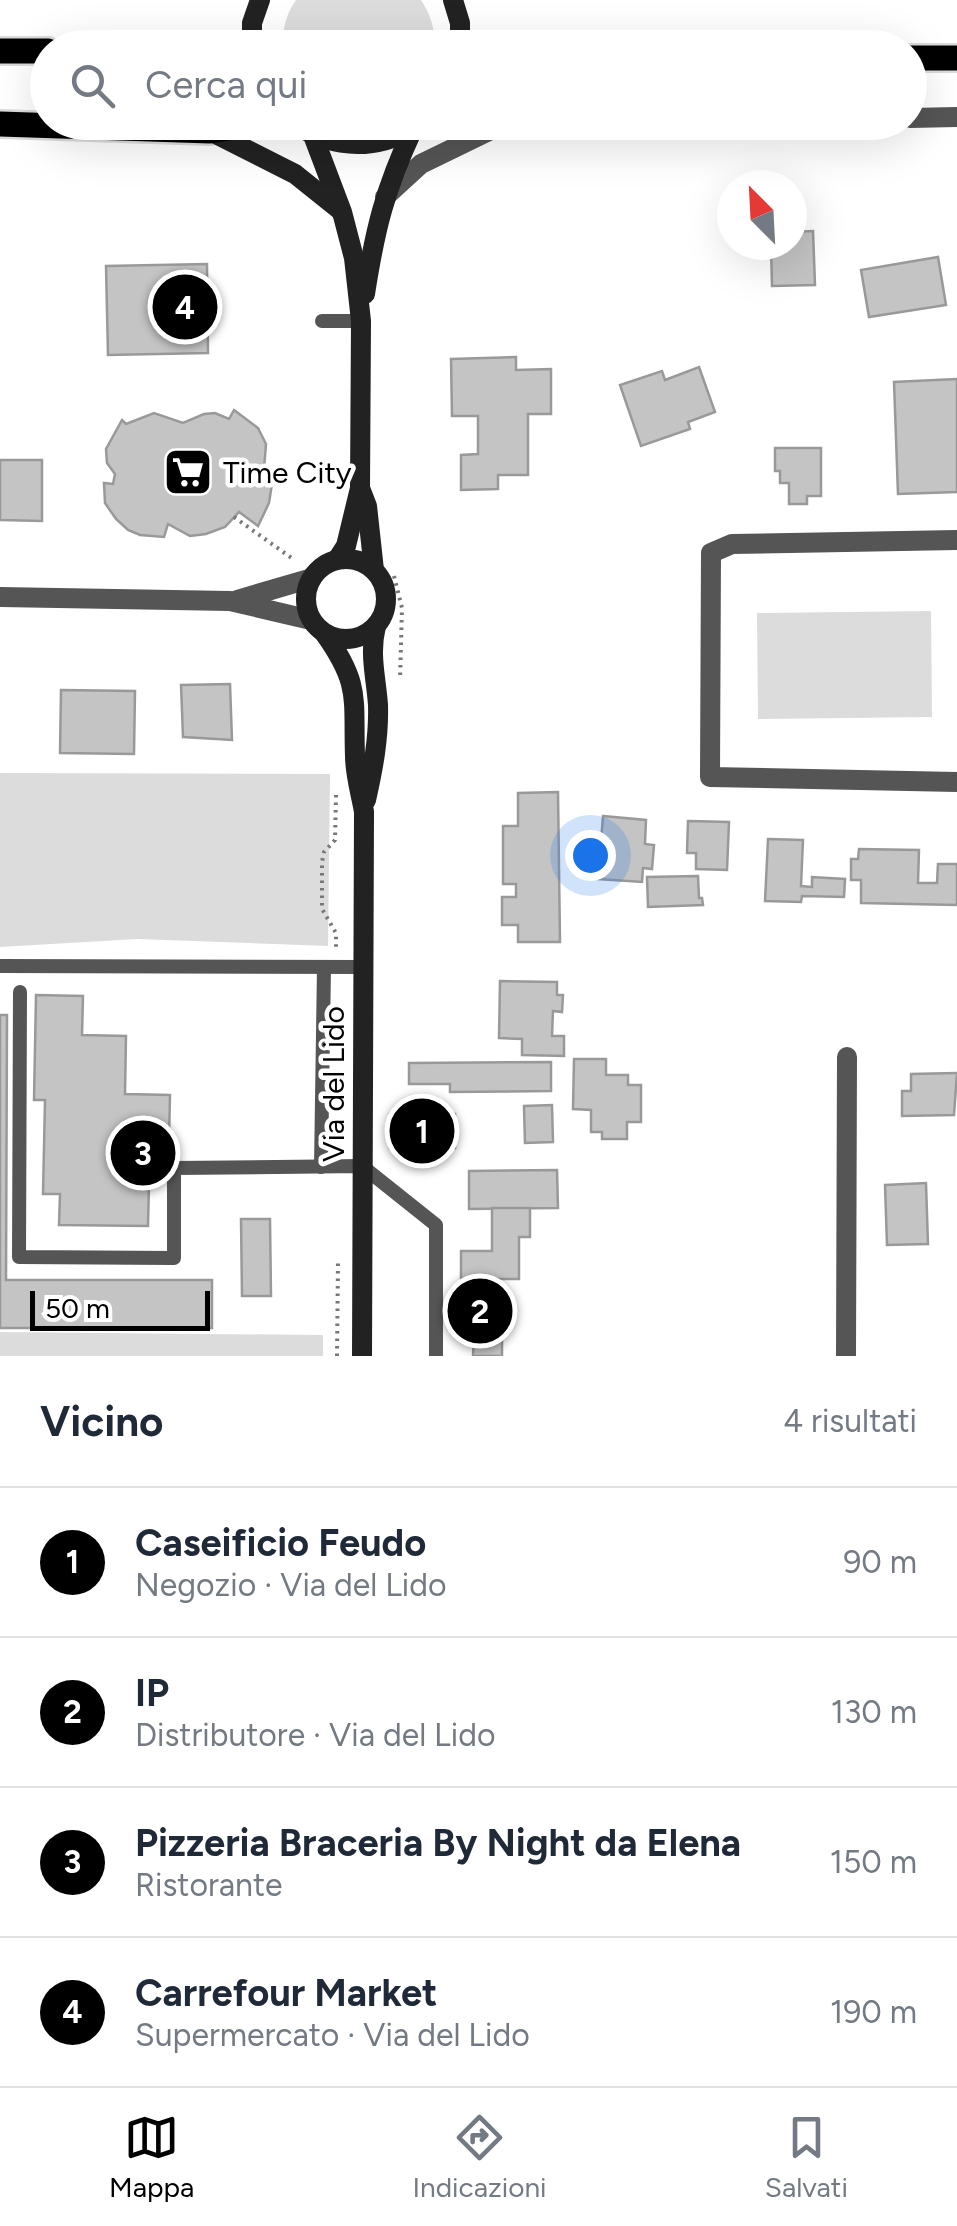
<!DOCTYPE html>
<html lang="it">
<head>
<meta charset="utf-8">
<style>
	:root { --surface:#fff; --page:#f2f2f3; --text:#1f2937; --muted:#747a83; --line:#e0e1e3; --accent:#000 }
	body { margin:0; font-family:Figtree,sans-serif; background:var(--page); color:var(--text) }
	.compass { position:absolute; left:717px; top:170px; width:90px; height:90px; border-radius:50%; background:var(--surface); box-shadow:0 10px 40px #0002; rotate:336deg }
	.scale { position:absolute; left:30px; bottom:25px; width:180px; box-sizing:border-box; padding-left:10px; border:5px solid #000; border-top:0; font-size:28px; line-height:35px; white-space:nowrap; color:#000; -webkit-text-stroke:8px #fff; paint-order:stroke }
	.you { position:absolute; left:590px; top:855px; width:35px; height:35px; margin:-25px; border:8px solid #fff; border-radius:50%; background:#1a73e8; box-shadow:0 0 0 15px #1a73e833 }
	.badge { display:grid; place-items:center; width:65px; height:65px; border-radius:50%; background:var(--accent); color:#fff; font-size:32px; font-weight:700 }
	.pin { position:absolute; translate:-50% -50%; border:5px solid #fff; box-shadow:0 2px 10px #0006 }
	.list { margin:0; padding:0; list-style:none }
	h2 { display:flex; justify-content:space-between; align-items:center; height:130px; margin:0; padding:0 40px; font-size:42px }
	h2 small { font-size:32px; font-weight:400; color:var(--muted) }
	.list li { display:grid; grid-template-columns:65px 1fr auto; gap:30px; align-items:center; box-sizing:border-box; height:150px; padding:0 40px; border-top:2px solid var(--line) }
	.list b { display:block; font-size:38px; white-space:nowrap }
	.list p { margin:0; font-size:32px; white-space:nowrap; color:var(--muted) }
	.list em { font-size:32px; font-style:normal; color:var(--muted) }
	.icon { flex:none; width:55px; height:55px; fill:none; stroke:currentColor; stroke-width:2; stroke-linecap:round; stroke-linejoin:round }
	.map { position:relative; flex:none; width:957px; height:1356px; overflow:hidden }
	.search { position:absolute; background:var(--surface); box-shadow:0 10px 40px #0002; left:30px; right:30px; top:30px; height:110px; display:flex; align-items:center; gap:25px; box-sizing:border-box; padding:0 35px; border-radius:55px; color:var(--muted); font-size:38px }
	.sheet { height:730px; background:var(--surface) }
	nav { display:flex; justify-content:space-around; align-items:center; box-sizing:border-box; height:140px; border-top:2px solid var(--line); background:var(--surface); font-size:28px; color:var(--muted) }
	nav a { display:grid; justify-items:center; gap:5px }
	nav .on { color:var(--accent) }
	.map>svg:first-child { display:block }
	.green { fill:#dcdcdc }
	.building { fill:#c4c4c4; stroke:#999; stroke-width:2.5 }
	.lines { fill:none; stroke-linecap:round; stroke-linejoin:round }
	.primary-casing { stroke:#dbdbdb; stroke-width:30 }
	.path { stroke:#777; stroke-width:4; stroke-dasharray:2.5 5; stroke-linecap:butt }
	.service { stroke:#555; stroke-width:14 }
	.minor { stroke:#555; stroke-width:20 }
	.tertiary { stroke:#555; stroke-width:20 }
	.secondary { stroke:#222; stroke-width:20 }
	.primary { stroke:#000; stroke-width:25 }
	.labels { text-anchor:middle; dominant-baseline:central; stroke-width:9; stroke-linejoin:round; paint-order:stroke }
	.poi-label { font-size:30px; fill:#000; stroke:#fff; text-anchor:start }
	.street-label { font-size:30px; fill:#000; stroke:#fff }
</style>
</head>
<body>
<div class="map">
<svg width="957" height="1356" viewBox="0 0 957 1356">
	<rect width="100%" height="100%" fill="#fff"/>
	<!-- green -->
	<g class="green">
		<path d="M296 0H421C431 15 435 30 435 47H283C282 30 286 14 296 0Z"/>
		<polygon points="931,611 932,717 758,719 757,613"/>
		<polygon points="0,773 330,774 328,946 137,939 0,947"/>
		<polygon points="0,1332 323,1335 323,1356 0,1356"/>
	</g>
	<!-- building -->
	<g class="building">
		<polygon points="813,231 815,285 772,286 771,245 792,245 792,232"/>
		<polygon points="938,257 946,305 869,317 861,270"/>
		<polygon points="207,264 208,353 108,355 106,266"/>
		<polygon points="516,357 516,370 551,369 551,414 528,414 528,475 498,475 498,489 461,490 461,455 478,454 478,416 452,416 451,359"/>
		<polygon points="699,367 715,412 688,422 690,429 641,446 620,385 662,371 665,380"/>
		<polygon points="957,379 957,492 898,494 894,382"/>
		<polygon points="234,410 258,428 266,444 264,469 257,481 272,484 269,503 258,526 239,512 225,527 206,534 190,536 168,524 164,537 140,535 128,530 116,519 105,503 104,483 113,484 115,474 107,463 106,449 122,420 126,424 154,413 183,423 204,414 215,413 229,419"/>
		<polygon points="775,448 821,448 821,496 807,496 807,504 789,504 789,483 780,483 780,471 775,471"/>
		<polygon points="0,460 42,460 42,521 0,520"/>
		<polygon points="230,684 232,740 183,737 181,685"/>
		<polygon points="61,690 135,691 134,754 60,753"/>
		<polygon points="558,792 560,942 518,942 518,925 502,925 502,897 516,897 516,884 503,884 503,826 518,826 518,793"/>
		<polygon points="603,816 646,820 645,844 654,845 652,869 643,868 642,882 598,879"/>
		<polygon points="688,821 729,822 727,870 696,869 696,853 687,853"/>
		<polygon points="768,839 803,840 801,886 812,887 812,877 845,879 844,897 802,896 801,902 765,901"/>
		<polygon points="859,849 919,850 918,883 937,883 938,864 957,864 957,905 861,903 861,880 851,880 851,859 858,859"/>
		<polygon points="698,876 699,898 702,898 703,905 648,907 647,877"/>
		<polygon points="500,981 557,982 557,995 563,995 562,1012 553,1011 552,1036 564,1036 564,1056 522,1055 522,1039 499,1038"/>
		<polygon points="36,995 83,996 82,1035 126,1036 125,1094 170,1095 169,1141 150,1141 148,1226 59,1225 60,1194 43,1194 45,1100 34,1100"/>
		<polygon points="0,1015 7,1015 6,1280 212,1280 212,1328 0,1328"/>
		<polygon points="574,1059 606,1059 606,1075 628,1075 628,1085 641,1085 641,1122 627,1122 627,1139 602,1139 602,1132 591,1132 591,1110 573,1109"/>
		<polygon points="551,1062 551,1091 450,1092 450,1084 409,1084 409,1063"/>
		<polygon points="957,1073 954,1115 902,1116 902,1091 911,1091 911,1074"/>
		<polygon points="552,1105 553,1142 525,1143 524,1106"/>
		<rect x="390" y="1114" width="65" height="34"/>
		<polygon points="557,1170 558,1208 469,1209 469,1171"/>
		<polygon points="926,1183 928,1244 887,1245 885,1185"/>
		<polygon points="492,1208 530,1208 530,1237 519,1237 519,1279 461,1279 461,1251 492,1251"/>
		<polygon points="241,1219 270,1219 271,1296 242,1296"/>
		<polygon points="474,1334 502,1335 502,1356 473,1356"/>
	</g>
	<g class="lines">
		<!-- primary casing -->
		<g class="primary-casing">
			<g id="primary">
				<polyline points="0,51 48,51"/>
				<polyline points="910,58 957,58"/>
				<polyline points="0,124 210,131 266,122"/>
			</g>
		</g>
		<!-- path -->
		<g class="path">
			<polyline points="234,517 293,559"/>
			<polyline points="394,576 402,608 400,680"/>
			<polyline points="336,795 335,840 324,852 322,862 322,909 336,933 336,947"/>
			<polyline points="337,1356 338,1262"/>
		</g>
		<!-- service -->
		<g class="service">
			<polyline points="322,321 361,321"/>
			<polyline points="0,966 363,967"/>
			<polyline points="20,992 19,1257 174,1258 174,1168 362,1166 436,1225 436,1356"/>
			<polyline points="321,1167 324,967"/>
		</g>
		<!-- minor -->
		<g class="minor">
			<polyline points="957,540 732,544 711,553 710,777 957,782"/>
			<polyline points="0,597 230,601 311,620"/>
			<polyline points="237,600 312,578"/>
			<polyline points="846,1356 847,1057"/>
		</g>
		<!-- tertiary -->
		<g class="tertiary">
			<polyline points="910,118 957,117"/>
			<polyline points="465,122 496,127 682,122"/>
			<polyline points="385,197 421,164 495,128"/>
		</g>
		<!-- secondary -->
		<g class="secondary">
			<polyline points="453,0 460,23 460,48"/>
			<polyline points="252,48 252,23 260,0"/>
			<path d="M291 122C332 149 373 152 416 127"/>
			<polyline points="210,131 295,174 340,210"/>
			<polyline points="314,138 342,212 354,258 361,321 360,488 346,546 337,560"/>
			<path d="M365 294C375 229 385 189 413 129"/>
			<polyline points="360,488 367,506 374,570"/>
			<circle cx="346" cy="599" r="40"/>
			<path d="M325 634C361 685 353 698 355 756 355 775 361 794 364 812L362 1356"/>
			<path d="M366 800C373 769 379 738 378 705 376 676 369 655 376 626"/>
		</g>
		<!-- primary -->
		<use href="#primary" class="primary"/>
	</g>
	<!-- icons -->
	<defs>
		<g id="supermarket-square" transform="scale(2.5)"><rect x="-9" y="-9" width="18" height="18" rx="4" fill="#000" stroke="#fff"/><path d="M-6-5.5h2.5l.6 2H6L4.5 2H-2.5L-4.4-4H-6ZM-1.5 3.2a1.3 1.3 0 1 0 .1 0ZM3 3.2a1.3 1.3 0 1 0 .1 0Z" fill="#fff"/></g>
	</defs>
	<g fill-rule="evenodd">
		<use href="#supermarket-square" x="188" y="472"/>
	</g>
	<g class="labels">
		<!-- poi labels -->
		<g class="poi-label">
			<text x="223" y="472">Time City</text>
		</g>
		<!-- street labels -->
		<g class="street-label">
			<text transform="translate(333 1084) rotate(-90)">Via del Lido</text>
		</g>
	</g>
</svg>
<svg class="compass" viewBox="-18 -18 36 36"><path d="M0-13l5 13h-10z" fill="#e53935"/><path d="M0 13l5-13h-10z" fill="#747a83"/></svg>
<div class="scale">50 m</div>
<div class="you"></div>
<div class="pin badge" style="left:422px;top:1131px">1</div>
<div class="pin badge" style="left:480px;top:1311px">2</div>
<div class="pin badge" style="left:143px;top:1153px">3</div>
<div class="pin badge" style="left:185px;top:307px">4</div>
<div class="search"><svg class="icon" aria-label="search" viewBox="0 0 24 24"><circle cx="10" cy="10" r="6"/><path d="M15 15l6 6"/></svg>Cerca qui</div>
</div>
<section class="sheet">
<h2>Vicino<small>4 risultati</small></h2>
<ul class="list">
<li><span class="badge">1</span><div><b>Caseificio Feudo</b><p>Negozio · Via del Lido</p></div><em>90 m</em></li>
<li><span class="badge">2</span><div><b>IP</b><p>Distributore · Via del Lido</p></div><em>130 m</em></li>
<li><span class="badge">3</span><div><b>Pizzeria Braceria By Night da Elena</b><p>Ristorante</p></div><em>150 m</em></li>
<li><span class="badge">4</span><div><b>Carrefour Market</b><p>Supermercato · Via del Lido</p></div><em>190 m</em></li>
</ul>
</section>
<nav>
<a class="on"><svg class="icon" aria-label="map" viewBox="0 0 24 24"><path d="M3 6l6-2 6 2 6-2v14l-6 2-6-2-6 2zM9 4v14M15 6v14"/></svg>Mappa</a>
<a><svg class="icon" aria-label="directions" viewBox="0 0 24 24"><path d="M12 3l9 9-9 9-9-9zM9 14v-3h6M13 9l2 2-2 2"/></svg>Indicazioni</a>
<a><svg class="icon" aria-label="saved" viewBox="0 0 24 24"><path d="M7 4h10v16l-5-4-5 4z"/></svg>Salvati</a>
</nav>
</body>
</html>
